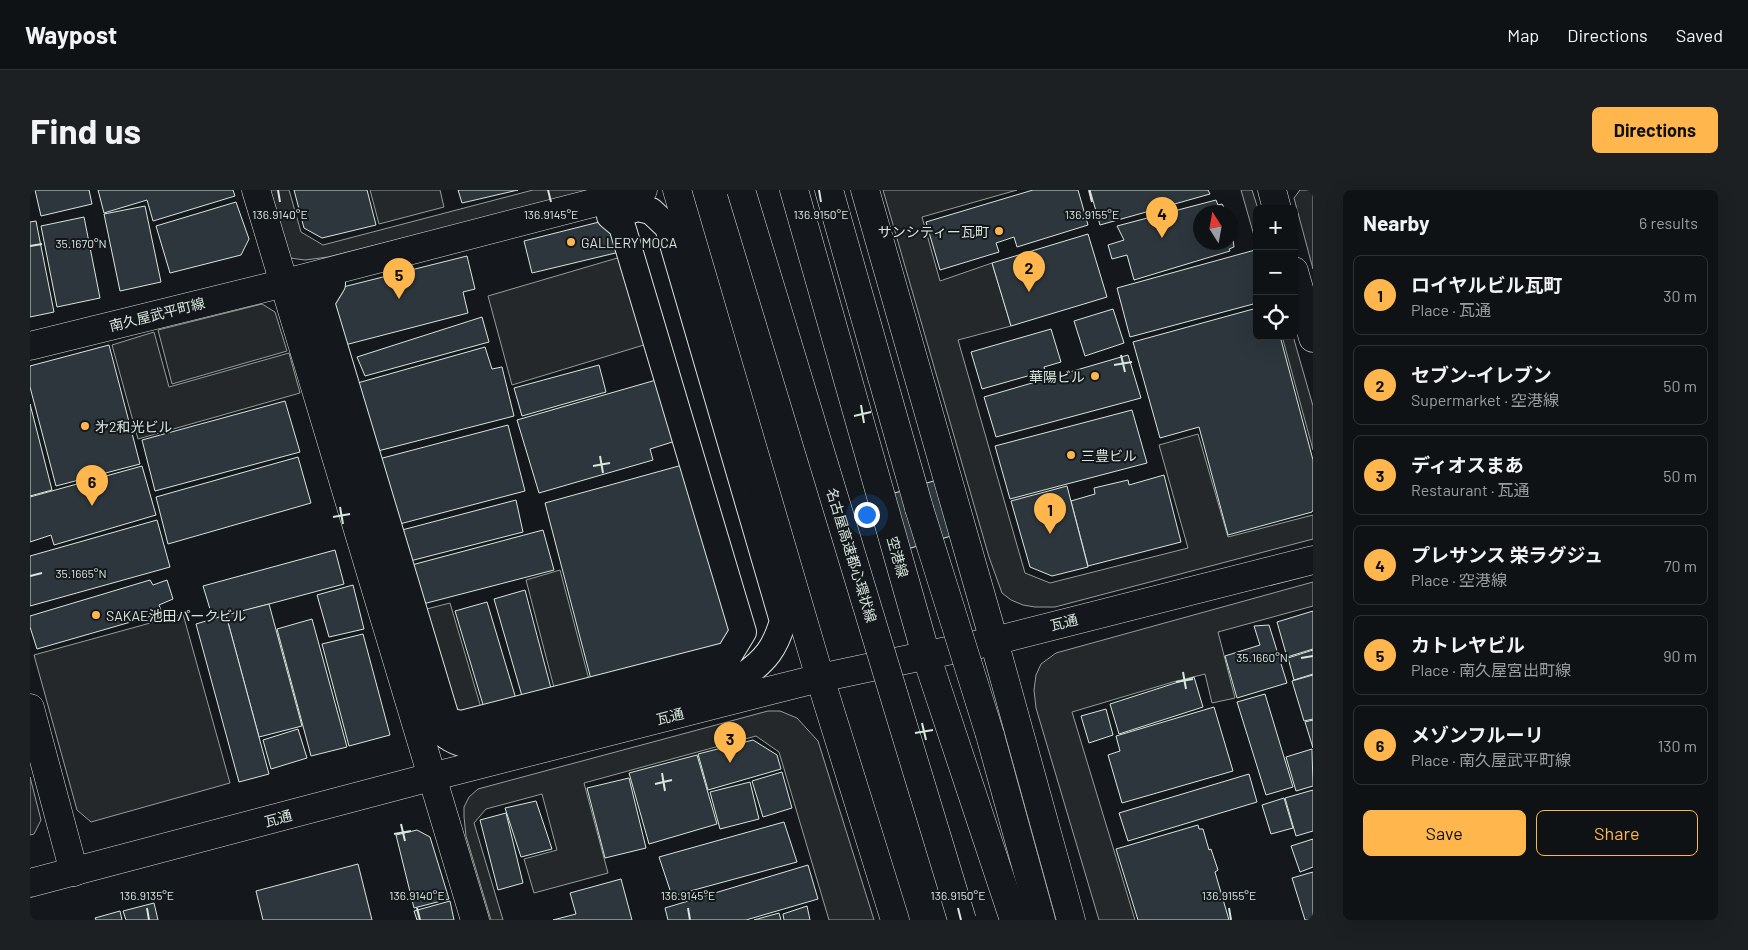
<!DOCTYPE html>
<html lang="en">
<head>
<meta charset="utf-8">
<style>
	:root { --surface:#0f1215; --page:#1d2022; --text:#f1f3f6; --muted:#9b9ea0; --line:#2f3234; --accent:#ffb74d }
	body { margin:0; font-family:Barlow,"Noto Sans JP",sans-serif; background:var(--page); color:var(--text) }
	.controls { position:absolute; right:15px; top:15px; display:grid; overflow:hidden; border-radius:8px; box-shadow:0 5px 20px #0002 }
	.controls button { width:45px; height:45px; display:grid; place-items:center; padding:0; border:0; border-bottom:1px solid var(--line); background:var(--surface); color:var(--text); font:25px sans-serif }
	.compass { position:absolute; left:1163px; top:15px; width:45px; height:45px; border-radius:50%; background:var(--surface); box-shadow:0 5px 20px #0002; rotate:349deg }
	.you { position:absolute; left:836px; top:324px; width:18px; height:18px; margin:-12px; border:4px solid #fff; border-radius:50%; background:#1a73e8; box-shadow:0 0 0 8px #1a73e833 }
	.badge { display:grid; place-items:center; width:32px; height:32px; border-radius:50%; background:var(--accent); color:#111; font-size:16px; font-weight:700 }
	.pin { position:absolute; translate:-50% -41px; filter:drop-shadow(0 1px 2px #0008) }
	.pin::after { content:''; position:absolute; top:26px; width:18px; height:15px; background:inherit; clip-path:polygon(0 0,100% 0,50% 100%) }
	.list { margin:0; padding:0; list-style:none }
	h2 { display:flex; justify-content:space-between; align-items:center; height:65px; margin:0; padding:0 20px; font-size:21px }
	h2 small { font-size:16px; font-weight:400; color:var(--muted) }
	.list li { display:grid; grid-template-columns:32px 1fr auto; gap:15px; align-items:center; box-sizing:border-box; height:80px; margin:0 10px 10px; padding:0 10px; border:1px solid var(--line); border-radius:8px }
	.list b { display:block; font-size:19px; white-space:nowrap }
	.list p { margin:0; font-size:16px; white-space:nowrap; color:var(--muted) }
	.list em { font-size:16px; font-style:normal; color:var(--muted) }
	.actions { display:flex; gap:10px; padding:15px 20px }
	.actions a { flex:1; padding:11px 0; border:1px solid var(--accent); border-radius:8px; text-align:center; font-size:18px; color:var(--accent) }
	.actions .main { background:var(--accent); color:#111 }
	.icon { flex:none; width:28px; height:28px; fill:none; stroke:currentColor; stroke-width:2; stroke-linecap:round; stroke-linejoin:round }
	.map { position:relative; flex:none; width:1283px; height:730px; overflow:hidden; border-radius:8px }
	header { display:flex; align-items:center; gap:30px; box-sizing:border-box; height:70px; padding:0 25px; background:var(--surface); border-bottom:1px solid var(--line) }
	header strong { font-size:24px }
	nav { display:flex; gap:28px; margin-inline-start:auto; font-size:18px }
	.intro { display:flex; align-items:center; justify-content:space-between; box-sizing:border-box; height:120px; padding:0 30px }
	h1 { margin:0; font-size:35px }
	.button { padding:12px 22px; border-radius:8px; background:var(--accent); color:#111; font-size:18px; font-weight:700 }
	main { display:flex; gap:30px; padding:0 30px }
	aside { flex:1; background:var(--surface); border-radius:8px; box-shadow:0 5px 20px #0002 }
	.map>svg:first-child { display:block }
	.green { fill:#202428; stroke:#939e99 }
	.parking { fill:#24282b; stroke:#939e99 }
	.building { fill:#2c363c; stroke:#d8e6dc }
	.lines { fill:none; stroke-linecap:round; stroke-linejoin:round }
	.pedestrian-casing { stroke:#d8e6dc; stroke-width:28 }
	.minor-casing { stroke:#d8e6dc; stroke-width:29 }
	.primary-casing { stroke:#d8e6dc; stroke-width:29 }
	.motorway-casing { stroke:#d8e6dc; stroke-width:29 }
	.pedestrian { stroke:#14181c; stroke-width:26 }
	.minor { stroke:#14181c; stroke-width:28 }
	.primary { stroke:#14181c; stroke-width:28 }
	.motorway { stroke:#14181c; stroke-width:28 }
	.motorway-bridge-casing { stroke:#d8e6dc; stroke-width:29; stroke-linecap:butt }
	.motorway-bridge { stroke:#14181c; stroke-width:28 }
	.ticks { fill:none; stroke:#d8e6dc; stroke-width:2 }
	.poi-dot { fill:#ffb74d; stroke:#14181c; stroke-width:2 }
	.labels { text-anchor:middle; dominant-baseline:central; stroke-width:4; stroke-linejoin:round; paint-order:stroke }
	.poi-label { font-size:14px; fill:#d8e6dc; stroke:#14181c; text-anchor:start }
	.street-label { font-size:14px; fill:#d8e6dc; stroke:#14181c }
	.ticks-label { font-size:12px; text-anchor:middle; fill:#d8e6dc; stroke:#14181c; stroke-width:4; stroke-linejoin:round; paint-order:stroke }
</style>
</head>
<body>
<header>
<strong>Waypost</strong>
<nav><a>Map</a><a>Directions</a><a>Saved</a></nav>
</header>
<div class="intro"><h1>Find us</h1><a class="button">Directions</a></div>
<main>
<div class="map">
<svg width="1283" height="730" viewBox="0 0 1283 730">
	<rect width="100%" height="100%" fill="#14181c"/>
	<!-- green -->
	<polygon class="green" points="0,587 11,630 4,644 0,645"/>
	<!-- parking -->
	<g class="parking">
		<polygon points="235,0 259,0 271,42 293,55 503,0 565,0 298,67 275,70 260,68"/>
		<polygon points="340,0 410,0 414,17 349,34"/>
		<polygon points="853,0 987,0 892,27 910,91 962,73 981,136 928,150 995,383 1020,393 1158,358 1129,255 1168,244 1198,347 1283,325 1283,349 1025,417 1005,417 993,415 981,410 972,403 959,367"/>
		<polygon points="1211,0 1222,0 1228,19 1227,56"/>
		<polygon points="1270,0 1283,0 1283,79 1264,8"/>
		<polygon points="601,64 627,151 482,195 458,106"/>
		<polygon points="232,114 245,122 257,161 142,194 128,140"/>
		<polygon points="124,142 139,197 259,163 270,203 108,249 82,155"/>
		<polygon points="1252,146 1263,146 1283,216 1283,260"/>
		<polygon points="530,380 562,501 527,509 496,390"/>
		<polygon points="1283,392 1283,416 1188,442 1205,508 1182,513 1175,484 1143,492 1042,522 1105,730 1069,730 1006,518 1004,500 1006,485 1011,474 1026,463"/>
		<polygon points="420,413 454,528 431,534 385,422"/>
		<polygon points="153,424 200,593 61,632 47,620 4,465"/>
		<polygon points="738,521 750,521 767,528 788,551 844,730 799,730 749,562 726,546 554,593 578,683 504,703 494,669 527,660 512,604 456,619 444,633 473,730 461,730 436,646 434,627 434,617 439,607 448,599"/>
	</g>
	<!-- building -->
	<g class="building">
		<polygon points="5,0 59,0 62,14 11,26"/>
		<polygon points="68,0 203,0 205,6 123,31 117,10 74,23"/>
		<polygon points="264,0 337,0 346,35 292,48 274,38"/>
		<polygon points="428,0 488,0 432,13"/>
		<polygon points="1003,0 1048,0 1058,35 987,57 984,47 966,53 969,62 910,80 896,32"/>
		<polygon points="1060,0 1178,0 1180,4 1070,35"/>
		<polygon points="1186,10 1188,15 1192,14 1197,22 1170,22 1170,52 1200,52 1200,31 1204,57 1199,59 1200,61 1104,90 1097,65 1082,69 1078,55 1094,50 1087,36"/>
		<polygon points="206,12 219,49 211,65 140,83 126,36"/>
		<polygon points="115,16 131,92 90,101 74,24"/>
		<polygon points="54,27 70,108 27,117 11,36"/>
		<polygon points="581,29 598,60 502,83 494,51"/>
		<polygon points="6,31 24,122 0,127 0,32"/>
		<polygon points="1058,44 1077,107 981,136 962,73"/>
		<polygon points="1225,60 1227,68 1227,113 1100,147 1087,98"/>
		<polygon points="437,66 445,99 433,102 438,123 311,156 301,117 309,98"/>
		<polygon points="1227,118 1227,146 1250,146 1283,270 1283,320 1282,322 1198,345 1169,237 1130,248 1103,152"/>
		<polygon points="1083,119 1094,153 1055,166 1044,131"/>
		<polygon points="452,127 459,152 335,186 327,167"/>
		<polygon points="1021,139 1031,172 1014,177 1015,181 952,199 941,162"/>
		<polygon points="79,155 110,274 26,296 0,197 0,176"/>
		<polygon points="455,157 462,179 472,177 484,226 344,262 324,194"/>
		<polygon points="1098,165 1111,208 966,247 954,207"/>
		<polygon points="569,175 576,202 492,226 484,198"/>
		<polygon points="633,188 652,249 620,259 623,270 509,303 487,230"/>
		<polygon points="255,211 270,262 125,301 112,250"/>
		<polygon points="0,214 22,300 0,306"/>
		<polygon points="1102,220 1117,273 980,309 965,256"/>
		<polygon points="478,235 495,301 362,336 345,270"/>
		<polygon points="268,267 281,313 138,354 126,307"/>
		<polygon points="656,274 704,437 695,456 563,497 515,313"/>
		<polygon points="112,276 126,325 24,355 21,345 0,352 0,307"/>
		<polygon points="1134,285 1151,352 1058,376 1041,311 1065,304 1064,298 1098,290 1099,295"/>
		<polygon points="913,288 931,343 871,361 855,306"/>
		<polygon points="1037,296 1058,377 1022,386 1000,377 981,311"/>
		<polygon points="486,310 493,342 380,371 372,340"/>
		<polygon points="127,330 140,377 0,416 0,366"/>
		<polygon points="513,340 524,380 389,415 378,376"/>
		<polygon points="305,360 314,394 183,429 173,396"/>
		<polygon points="120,390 123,395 137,390 143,409 129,415 132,423 7,459 0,437 0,426"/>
		<polygon points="323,395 334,439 299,447 287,405"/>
		<polygon points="495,400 523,506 494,513 464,409"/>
		<polygon points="457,412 486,509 454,518 425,421"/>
		<polygon points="239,414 272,536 229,547 196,425"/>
		<polygon points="1283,421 1283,459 1257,467 1247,432"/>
		<polygon points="196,425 239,584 209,592 166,434"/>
		<polygon points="282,429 317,557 281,566 247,439"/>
		<polygon points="1239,435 1257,493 1207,508 1195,466 1230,455 1224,436"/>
		<polygon points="333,444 360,545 319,556 292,454"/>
		<polygon points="1283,460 1283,484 1264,490 1258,468"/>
		<polygon points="1283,485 1283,529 1274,531 1262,491"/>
		<polygon points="1164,487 1173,517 1089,544 1080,514"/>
		<polygon points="1235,504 1263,597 1236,605 1207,512"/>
		<polygon points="1184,517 1203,581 1092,613 1078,565 1090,561 1086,546"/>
		<polygon points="1076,519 1083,545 1059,553 1051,526"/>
		<polygon points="1283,530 1283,558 1275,532"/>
		<polygon points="268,539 277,568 241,579 233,550"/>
		<polygon points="723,550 747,565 751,579 678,600 668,564"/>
		<polygon points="1282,559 1283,596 1266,601 1256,567"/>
		<polygon points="667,565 687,634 619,654 599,583"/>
		<polygon points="752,582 762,618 733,627 722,591"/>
		<polygon points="1219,584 1227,612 1098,651 1089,623"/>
		<polygon points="599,588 616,658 575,668 557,598"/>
		<polygon points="720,592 729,629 690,639 680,602"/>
		<polygon points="1283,600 1283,641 1266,646 1255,608"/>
		<polygon points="1254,608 1263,638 1241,644 1232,615"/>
		<polygon points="506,611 522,659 491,667 475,618"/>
		<polygon points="476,623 493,693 468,700 450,630"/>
		<polygon points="754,632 767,672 642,706 629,667"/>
		<polygon points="1168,635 1169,639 1173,639 1179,660 1181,659 1188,680 1185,682 1199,730 1108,730 1086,659"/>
		<polygon points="387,640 400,647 419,709 384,718 366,645"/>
		<polygon points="1283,649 1283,677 1270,682 1261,656"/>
		<polygon points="328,674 342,730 233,730 226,701"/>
		<polygon points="778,675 788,709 716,730 638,730 635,718"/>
		<polygon points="1283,682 1283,730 1275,730 1262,688"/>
		<polygon points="591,689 602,730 523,730 546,724 540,703"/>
		<polygon points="420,711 424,730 387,730 384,721"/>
		<polygon points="124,713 128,730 96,730 93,721"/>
		<polygon points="777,716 780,730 754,730 753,724"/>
		<polygon points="90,721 92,730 66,730 65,728"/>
		<polygon points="749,723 751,730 724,730"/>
	</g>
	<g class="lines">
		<!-- pedestrian casing -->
		<g class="pedestrian-casing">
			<path id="pedestrian" d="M608 18 621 21 638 37 753 431C745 458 736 470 713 486L443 556C426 553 414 547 403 533L277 106 282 99 302 94 291 112 417 531 431 534 699 465 713 442 592 36 580 26Z"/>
		</g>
		<!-- minor casing -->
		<g class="minor-casing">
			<g id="minor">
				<polyline points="226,0 445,730"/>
				<polyline points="1242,0 1247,19"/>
				<polyline points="1264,81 1283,148"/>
				<polyline points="0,156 255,93 613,0"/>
				<polyline points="0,518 44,682"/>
				<polyline points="0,693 401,587 742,500 790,488 964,451 1283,370"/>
			</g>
		</g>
		<!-- primary casing -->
		<g class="primary-casing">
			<g id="primary">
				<polyline points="647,0 790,488 865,730"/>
				<polyline points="764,0 896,465 984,730"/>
				<polyline points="835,0 964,451 1041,730"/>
			</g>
		</g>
		<!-- motorway casing -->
		<g class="motorway-casing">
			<g id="motorway">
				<polyline points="799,0 889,318"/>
				<polyline points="960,545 1011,730"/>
			</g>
		</g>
		<!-- pedestrian -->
		<use href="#pedestrian" class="pedestrian"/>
		<!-- minor -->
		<use href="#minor" class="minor"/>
		<!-- primary -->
		<use href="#primary" class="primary"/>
		<!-- motorway -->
		<use href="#motorway" class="motorway"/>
		<!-- motorway-bridge casing -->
		<g class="motorway-bridge-casing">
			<g id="motorway-bridge">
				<polyline points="711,0 932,730"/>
				<polyline points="889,318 960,545"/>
			</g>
		</g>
		<!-- motorway-bridge -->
		<use href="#motorway-bridge" class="motorway-bridge"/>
	</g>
	<!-- ticks -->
	<path class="ticks" d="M248 0 250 12M518 0 521 12M789 0 791 12M1059 0 1062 12M0 56 12 54M1091 165 1095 182M1084 175 1102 172M831 215 834 233M824 226 841 222M570 266 573 283M563 276 580 273M310 317 313 334M303 327 320 324M0 386 12 383M1271 468 1283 466M1153 482 1156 499M1146 492 1163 489M892 533 896 550M885 543 903 540M632 583 635 601M625 594 642 590M371 634 375 651M364 644 381 641M117 718 119 730M387 718 390 730M658 718 660 730M928 718 931 730M1199 718 1201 730"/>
	<!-- markers -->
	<g class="poi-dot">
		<circle cx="969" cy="41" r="5"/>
		<circle cx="541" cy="52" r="5"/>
		<circle cx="1065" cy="186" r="5"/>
		<circle cx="55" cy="236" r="5"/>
		<circle cx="1041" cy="265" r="5"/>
		<circle cx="66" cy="425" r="5"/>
	</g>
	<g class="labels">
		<!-- poi labels -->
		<g class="poi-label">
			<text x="959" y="41" text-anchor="end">サンシティー瓦町</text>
			<text x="551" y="52">GALLERY MOCA</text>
			<text x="1055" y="186" text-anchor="end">華陽ビル</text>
			<text x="65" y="236">㐧2和光ビル</text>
			<text x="1051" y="265">三豊ビル</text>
			<text x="76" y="425">SAKAE池田パークビル</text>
		</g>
		<!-- street labels -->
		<g class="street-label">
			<text transform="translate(127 124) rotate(-14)">南久屋武平町線</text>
			<text transform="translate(822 365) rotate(73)">名古屋高速都心環状線</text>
			<text transform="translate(868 367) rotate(74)">空港線</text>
			<text transform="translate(1034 432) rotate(-14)">瓦通</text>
			<text transform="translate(640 526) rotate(-14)">瓦通</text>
			<text transform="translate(248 628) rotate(-15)">瓦通</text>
		</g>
	</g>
	<g class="ticks-label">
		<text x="250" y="29">136.9140°E</text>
		<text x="521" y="29">136.9145°E</text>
		<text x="791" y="29">136.9150°E</text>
		<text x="1062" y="29">136.9155°E</text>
		<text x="51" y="58">35.1670°N</text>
		<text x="51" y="388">35.1665°N</text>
		<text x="1232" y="472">35.1660°N</text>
		<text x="117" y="710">136.9135°E</text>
		<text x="387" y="710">136.9140°E</text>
		<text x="658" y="710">136.9145°E</text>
		<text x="928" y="710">136.9150°E</text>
		<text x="1199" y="710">136.9155°E</text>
	</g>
</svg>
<div class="controls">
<button>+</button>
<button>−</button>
<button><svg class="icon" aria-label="locate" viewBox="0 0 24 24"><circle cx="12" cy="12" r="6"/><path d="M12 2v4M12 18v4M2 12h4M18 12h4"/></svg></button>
</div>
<svg class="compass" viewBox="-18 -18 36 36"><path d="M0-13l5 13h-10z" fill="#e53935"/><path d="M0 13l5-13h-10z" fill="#9b9ea0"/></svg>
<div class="you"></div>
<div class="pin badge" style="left:1020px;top:344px">1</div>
<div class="pin badge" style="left:999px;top:102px">2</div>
<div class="pin badge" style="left:700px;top:573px">3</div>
<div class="pin badge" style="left:1132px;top:48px">4</div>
<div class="pin badge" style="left:369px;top:109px">5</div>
<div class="pin badge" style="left:62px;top:316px">6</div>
</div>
<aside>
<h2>Nearby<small>6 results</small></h2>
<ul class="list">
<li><span class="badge">1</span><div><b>ロイヤルビル瓦町</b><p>Place · 瓦通</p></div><em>30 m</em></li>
<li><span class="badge">2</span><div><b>セブン-イレブン</b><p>Supermarket · 空港線</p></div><em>50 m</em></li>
<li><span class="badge">3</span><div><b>ディオスまあ</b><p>Restaurant · 瓦通</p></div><em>50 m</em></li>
<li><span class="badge">4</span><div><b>プレサンス 栄ラグジュ</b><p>Place · 空港線</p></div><em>70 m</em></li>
<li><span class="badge">5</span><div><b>カトレヤビル</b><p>Place · 南久屋宮出町線</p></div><em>90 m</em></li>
<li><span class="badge">6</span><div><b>メゾンフルーリ</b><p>Place · 南久屋武平町線</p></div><em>130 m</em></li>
</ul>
<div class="actions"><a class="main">Save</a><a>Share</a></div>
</aside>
</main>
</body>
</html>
